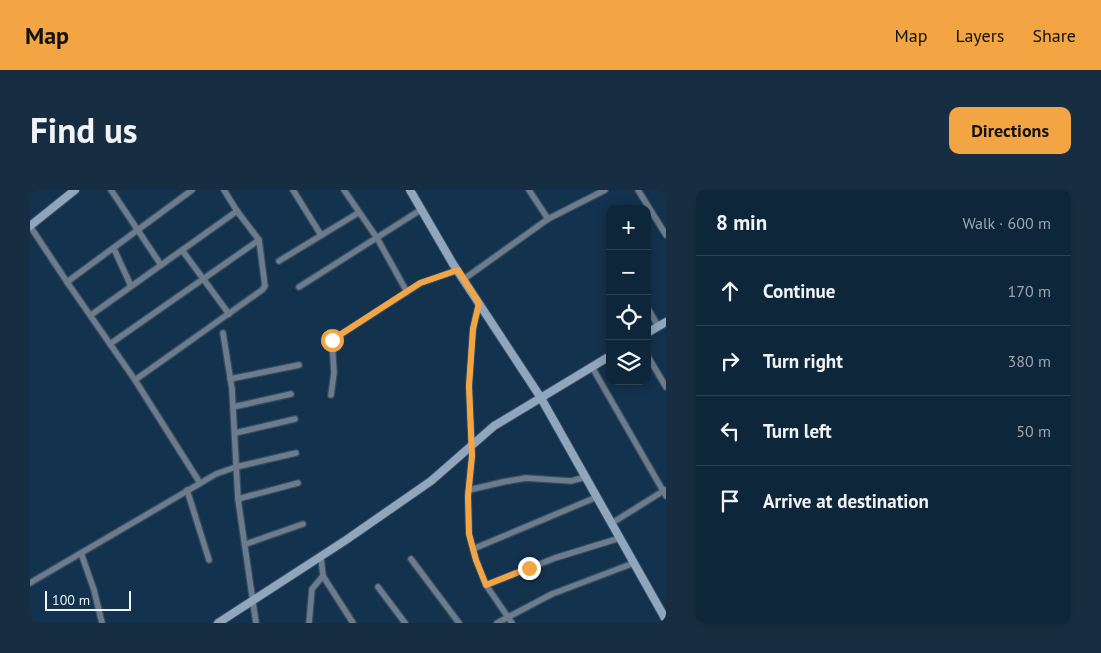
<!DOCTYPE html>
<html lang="en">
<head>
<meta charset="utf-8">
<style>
	:root { --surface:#0e263a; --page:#172e42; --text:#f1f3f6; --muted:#9ba5af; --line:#2e4354; --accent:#f3a443 }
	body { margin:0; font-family:"PT Sans",sans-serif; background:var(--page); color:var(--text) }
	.controls { position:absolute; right:15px; top:15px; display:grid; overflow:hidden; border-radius:10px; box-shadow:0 2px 12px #0003 }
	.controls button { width:45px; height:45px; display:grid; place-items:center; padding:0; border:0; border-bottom:1px solid var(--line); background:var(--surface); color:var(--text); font:25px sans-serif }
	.scale { position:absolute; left:15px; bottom:12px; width:86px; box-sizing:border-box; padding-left:5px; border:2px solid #e9f4fe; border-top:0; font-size:14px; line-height:18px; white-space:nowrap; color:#e9f4fe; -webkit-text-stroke:4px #13324d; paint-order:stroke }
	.stop { position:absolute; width:15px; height:15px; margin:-11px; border:4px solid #f3a443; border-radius:50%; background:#fff }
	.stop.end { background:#f3a443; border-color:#fff; box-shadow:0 1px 5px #0008 }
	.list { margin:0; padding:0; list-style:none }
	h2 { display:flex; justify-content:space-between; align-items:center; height:65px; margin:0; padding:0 20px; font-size:21px }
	h2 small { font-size:16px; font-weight:400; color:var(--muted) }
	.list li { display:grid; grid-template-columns:32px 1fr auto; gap:15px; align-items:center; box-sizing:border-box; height:70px; padding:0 20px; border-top:1px solid var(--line) }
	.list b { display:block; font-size:19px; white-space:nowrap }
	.list em { font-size:16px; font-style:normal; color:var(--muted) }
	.icon { flex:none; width:28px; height:28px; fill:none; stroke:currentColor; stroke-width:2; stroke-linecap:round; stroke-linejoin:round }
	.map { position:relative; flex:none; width:636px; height:433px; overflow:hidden; border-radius:10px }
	header { display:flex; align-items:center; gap:30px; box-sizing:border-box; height:70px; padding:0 25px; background:var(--accent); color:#111 }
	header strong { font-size:24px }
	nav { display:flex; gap:28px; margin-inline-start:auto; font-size:18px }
	.intro { display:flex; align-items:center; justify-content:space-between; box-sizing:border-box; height:120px; padding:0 30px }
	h1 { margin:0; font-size:35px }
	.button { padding:12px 22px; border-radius:10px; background:var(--accent); color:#111; font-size:18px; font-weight:700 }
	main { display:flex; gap:30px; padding:0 30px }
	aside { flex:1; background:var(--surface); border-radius:10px; box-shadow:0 2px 12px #0003 }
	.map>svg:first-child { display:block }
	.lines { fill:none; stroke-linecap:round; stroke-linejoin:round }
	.street-casing { stroke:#314d66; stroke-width:8 }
	.secondary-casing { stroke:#314d66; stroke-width:10 }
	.street { stroke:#6d7b8a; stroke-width:5.5 }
	.secondary { stroke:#8fa6bc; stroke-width:8 }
	.route { stroke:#f3a443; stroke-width:6 }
</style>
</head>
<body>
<header>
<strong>Map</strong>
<nav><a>Map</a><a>Layers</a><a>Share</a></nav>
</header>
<div class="intro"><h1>Find us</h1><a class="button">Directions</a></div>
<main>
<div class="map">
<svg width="636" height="433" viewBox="0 0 636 433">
	<rect width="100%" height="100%" fill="#13324d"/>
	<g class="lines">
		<!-- street casing -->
		<g class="street-casing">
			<g id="street">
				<polyline points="81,0 131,75"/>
				<polyline points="263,0 291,45"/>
				<polyline points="314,0 347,48 377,102"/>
				<polyline points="499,0 518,29"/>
				<polyline points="608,0 636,45"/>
				<polyline points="0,36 37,92 105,190 170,293"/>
				<polyline points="84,59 101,96"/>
				<polyline points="152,60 199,124"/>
				<polyline points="249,71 328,23"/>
				<polyline points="434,89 518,29 575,0"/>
				<polyline points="37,92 162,0"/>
				<polyline points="269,97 392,19"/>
				<polyline points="449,113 443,139 439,196 442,266 438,306 439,344 446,370 456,395 482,433"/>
				<polyline points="617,117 628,136"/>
				<polyline points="61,125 207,21"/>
				<polyline points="193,143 202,199 208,309 226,433"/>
				<polyline points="80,154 229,50"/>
				<polyline points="617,165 636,197"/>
				<polyline points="562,177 636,306"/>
				<polyline points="200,189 269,175"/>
				<polyline points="105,190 232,100 235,96 229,50 207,21 194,0"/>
				<polyline points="301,205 304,183 302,150 391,93 428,80"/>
				<polyline points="203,217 261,204"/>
				<polyline points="205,243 265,229"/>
				<polyline points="157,300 179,370"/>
				<polyline points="439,300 473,292 496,288 541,291 556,287"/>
				<polyline points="208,309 268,293"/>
				<polyline points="582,333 635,300"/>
				<polyline points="216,354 273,334"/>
				<polyline points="443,359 567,307"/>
				<polyline points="51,363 64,400 72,433"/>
				<polyline points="291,367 293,386 323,433"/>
				<polyline points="381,369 429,433"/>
				<polyline points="0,393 186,284 206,277 266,263"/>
				<polyline points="456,395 525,368 590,348"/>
				<polyline points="348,397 375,433"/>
				<polyline points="279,433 282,399 293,386"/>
				<polyline points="467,433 522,404 604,373"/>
			</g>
		</g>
		<!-- secondary casing -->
		<g class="secondary-casing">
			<g id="secondary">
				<polyline points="380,0 423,74 511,208 636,430"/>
				<polyline points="0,36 45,0"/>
				<polyline points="617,143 636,132"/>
				<polyline points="188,433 316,350 401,291 464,236 580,166"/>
			</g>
		</g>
		<!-- street -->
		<use href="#street" class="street"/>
		<!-- secondary -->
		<use href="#secondary" class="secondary"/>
	</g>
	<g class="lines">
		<!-- route -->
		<polyline class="route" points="302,150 390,93 428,80 449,113 443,139 439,196 442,266 438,306 439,344 446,370 456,395 499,378"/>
	</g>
</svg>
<div class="controls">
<button>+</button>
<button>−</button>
<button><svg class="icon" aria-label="locate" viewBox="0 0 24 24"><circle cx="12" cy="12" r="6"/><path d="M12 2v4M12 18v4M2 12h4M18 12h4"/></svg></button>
<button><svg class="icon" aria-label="layers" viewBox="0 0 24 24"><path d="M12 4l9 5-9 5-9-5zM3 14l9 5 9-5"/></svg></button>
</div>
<div class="scale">100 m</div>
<div class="stop" style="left:302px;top:150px"></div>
<div class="stop end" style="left:499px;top:378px"></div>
</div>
<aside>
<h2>8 min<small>Walk · 600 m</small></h2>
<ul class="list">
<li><svg class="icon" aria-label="ahead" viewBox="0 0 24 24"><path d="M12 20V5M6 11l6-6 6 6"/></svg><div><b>Continue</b></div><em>170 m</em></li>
<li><svg class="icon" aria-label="right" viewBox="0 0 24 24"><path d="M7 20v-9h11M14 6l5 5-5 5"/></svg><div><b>Turn right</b></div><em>380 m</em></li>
<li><svg class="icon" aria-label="left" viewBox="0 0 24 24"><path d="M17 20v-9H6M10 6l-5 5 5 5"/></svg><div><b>Turn left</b></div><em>50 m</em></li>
<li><svg class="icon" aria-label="arrive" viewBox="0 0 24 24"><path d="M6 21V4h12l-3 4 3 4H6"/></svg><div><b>Arrive at destination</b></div></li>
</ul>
</aside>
</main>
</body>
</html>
